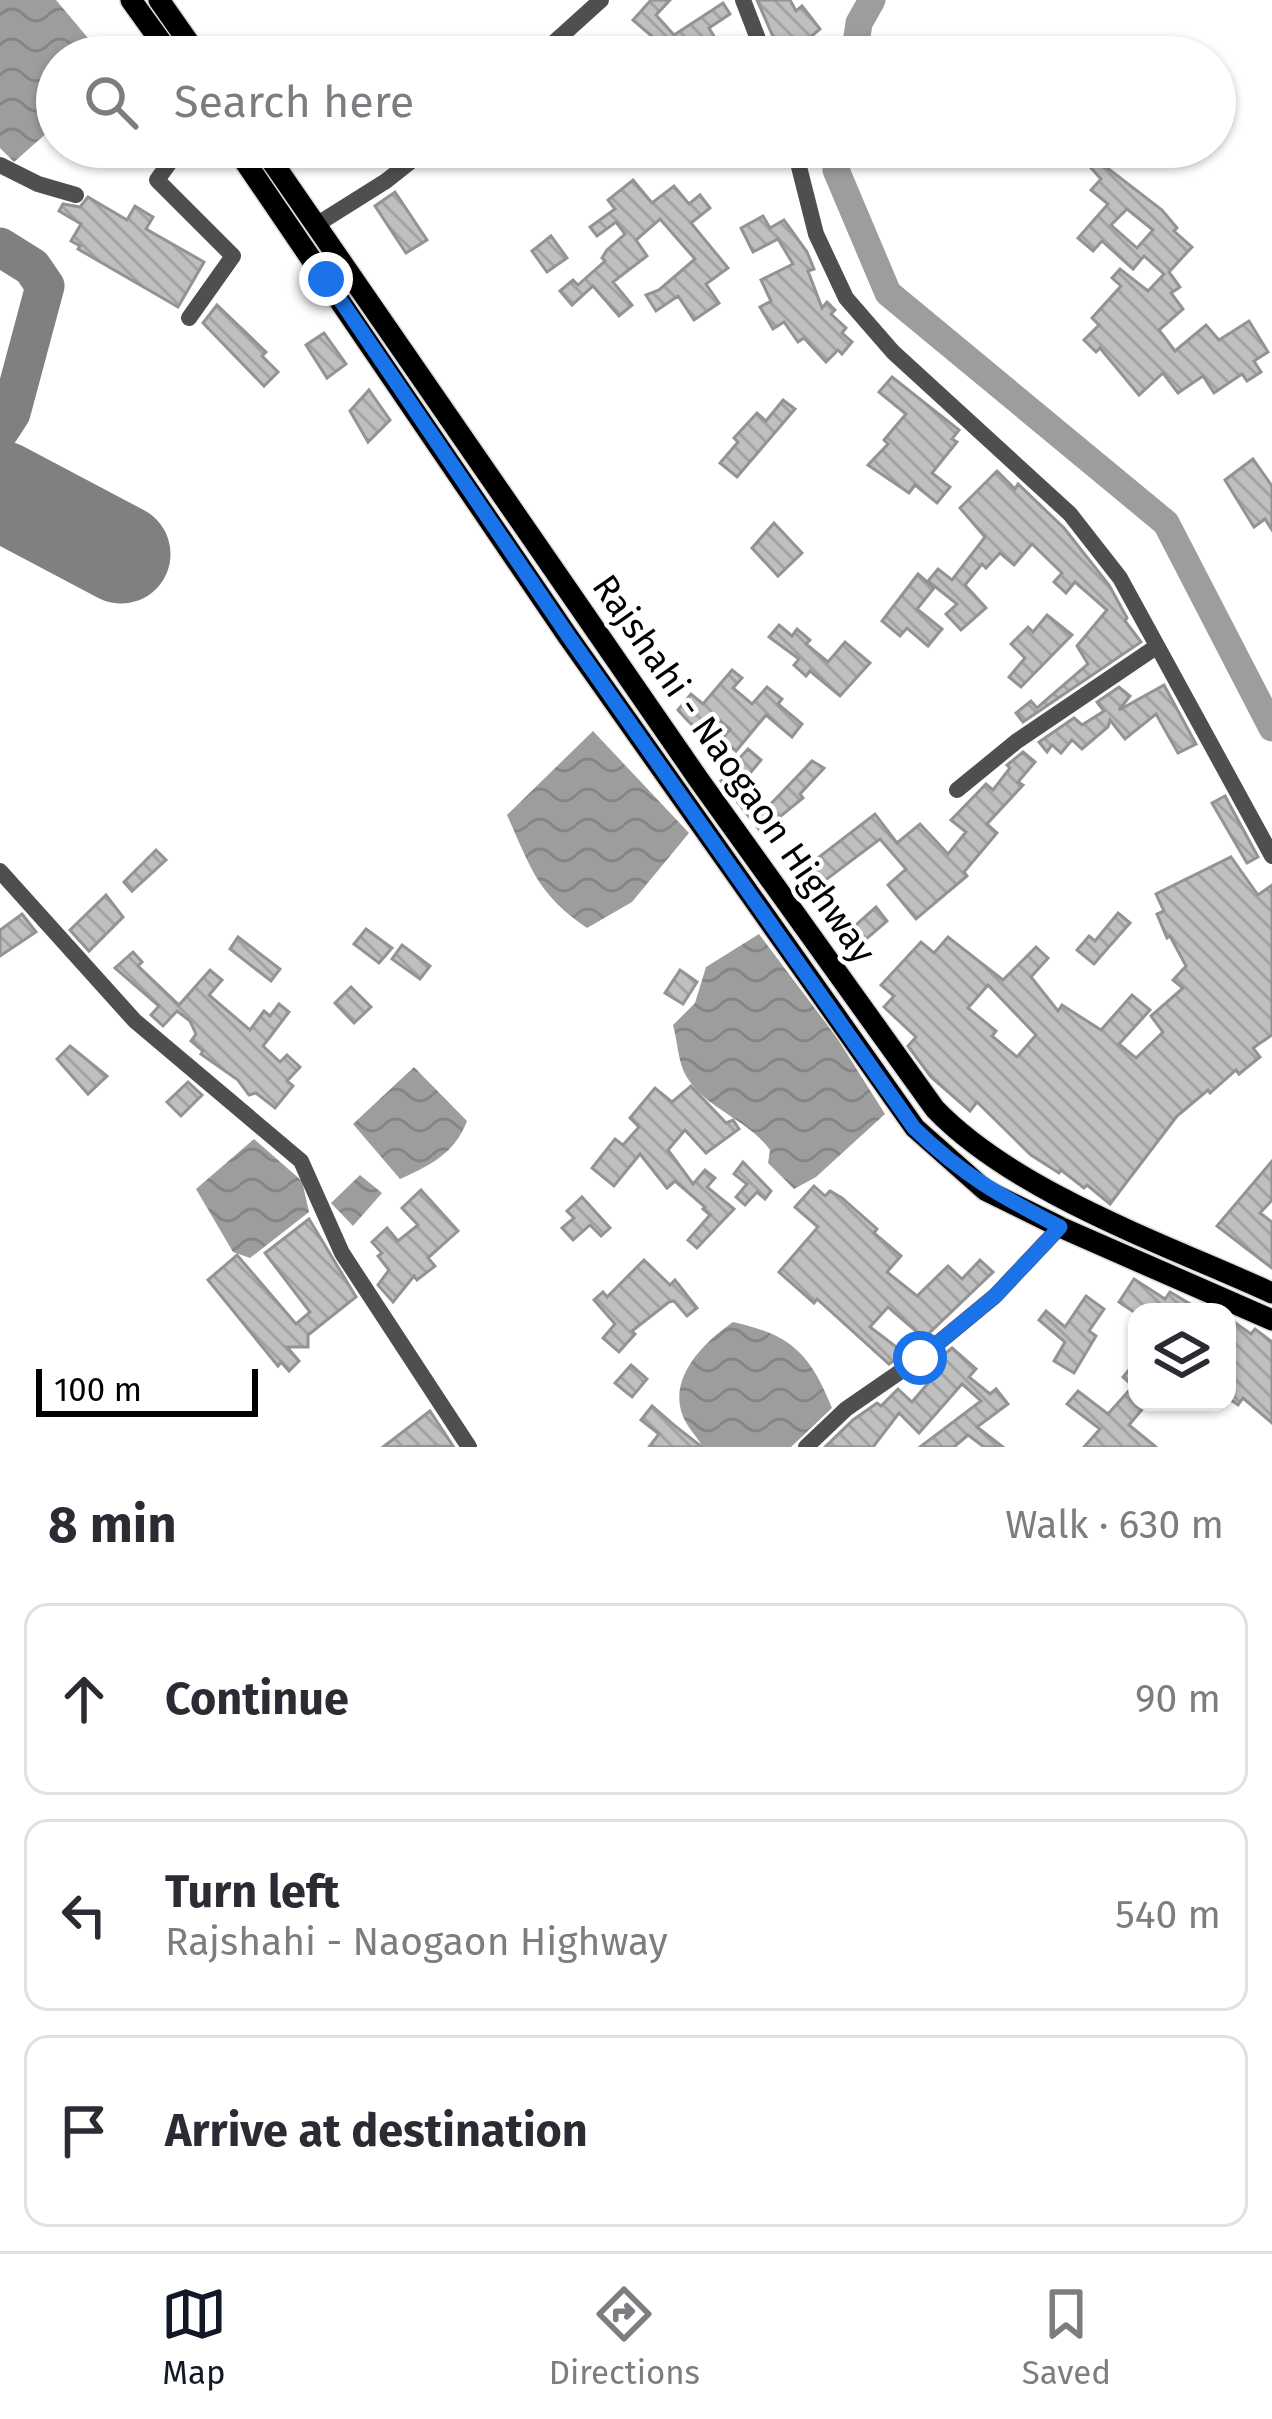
<!DOCTYPE html>
<html lang="en">
<head>
<meta charset="utf-8">
<style>
	:root { --surface:#fff; --page:#f7f7f7; --text:#2b2b33; --muted:#7c7c81; --line:#e1e1e2; --accent:#111827 }
	body { margin:0; font-family:"Fira Sans",sans-serif; background:var(--page); color:var(--text) }
	.controls { position:absolute; right:36px; bottom:36px; display:grid; overflow:hidden; border-radius:24px; box-shadow:0 3px 9px #0004 }
	.controls button { width:108px; height:108px; display:grid; place-items:center; padding:0; border:0; border-bottom:3px solid var(--line); background:var(--surface); color:var(--text); font:60px sans-serif }
	.scale { position:absolute; left:36px; bottom:30px; width:222px; box-sizing:border-box; padding-left:12px; border:6px solid #000; border-top:0; font-size:33px; line-height:42px; white-space:nowrap; color:#000; -webkit-text-stroke:9px #fff; paint-order:stroke }
	.stop { position:absolute; width:36px; height:36px; margin:-27px; border:9px solid #1a73e8; border-radius:50%; background:#fff }
	.stop.end { background:#1a73e8; border-color:#fff; box-shadow:0 3px 12px #0008 }
	.list { margin:0; padding:0; list-style:none }
	h2 { display:flex; justify-content:space-between; align-items:center; height:156px; margin:0; padding:0 48px; font-size:51px }
	h2 small { font-size:39px; font-weight:400; color:var(--muted) }
	.list li { display:grid; grid-template-columns:78px 1fr auto; gap:36px; align-items:center; box-sizing:border-box; height:192px; margin:0 24px 24px; padding:0 24px; border:3px solid var(--line); border-radius:24px }
	.list b { display:block; font-size:45px; white-space:nowrap }
	.list p { margin:0; font-size:39px; white-space:nowrap; color:var(--muted) }
	.list em { font-size:39px; font-style:normal; color:var(--muted) }
	.icon { flex:none; width:66px; height:66px; fill:none; stroke:currentColor; stroke-width:2; stroke-linecap:round; stroke-linejoin:round }
	.map { position:relative; flex:none; width:1272px; height:1447px; overflow:hidden }
	.search { position:absolute; background:var(--surface); box-shadow:0 3px 9px #0004; left:36px; right:36px; top:36px; height:132px; display:flex; align-items:center; gap:30px; box-sizing:border-box; padding:0 42px; border-radius:66px; color:var(--muted); font-size:45px }
	.sheet { height:804px; background:var(--surface) }
	nav { display:flex; justify-content:space-around; align-items:center; box-sizing:border-box; height:168px; border-top:3px solid var(--line); background:var(--surface); font-size:33px; color:var(--muted) }
	nav a { display:grid; justify-items:center; gap:6px }
	nav .on { color:var(--accent) }
	.map>svg:first-child { display:block }
	.water { fill:url(#water-waves) }
	.lines { fill:none; stroke-linecap:round; stroke-linejoin:round }
	.river { stroke:#9d9d9d; stroke-width:27 }
	.taxiway { stroke:#808080; stroke-width:39 }
	.runway { stroke:#808080; stroke-width:99 }
	.building { fill:url(#building-back-hatch); stroke:#939393; stroke-width:3; fill-rule:evenodd }
	.major-casing { stroke:#dbdbdb; stroke-width:24 }
	.minor { stroke:#4f4f4f; stroke-width:16 }
	.major { stroke:#000; stroke-width:21 }
	.route { stroke:#1a73e8; stroke-width:15 }
	.labels { text-anchor:middle; dominant-baseline:central; stroke-width:9; stroke-linejoin:round; paint-order:stroke }
	.street-label { font-size:36px; fill:#000; stroke:#fff }
</style>
</head>
<body>
<div class="map">
<svg width="1272" height="1447" viewBox="0 0 1272 1447">
	<defs>
		<pattern id="water-waves" width="16" height="10" patternUnits="userSpaceOnUse" patternTransform="scale(3)"><rect width="16" height="10" fill="#9d9d9d"/><path d="M0 5q4-4 8 0t8 0" fill="none" stroke="#858585"/></pattern>
		<pattern id="building-back-hatch" width="6" height="6" patternUnits="userSpaceOnUse" patternTransform="scale(3)"><rect width="6" height="6" fill="#bfbfbf"/><path d="M-1 5l2 2M0 0l6 6M5-1l2 2" fill="none" stroke="#a2a2a2"/></pattern>
	</defs>
	<rect width="100%" height="100%" fill="#fff"/>
	<!-- water -->
	<g class="water">
		<polygon points="0,0 56,0 104,57 57,57 57,124 14,162 0,148"/>
		<path d="M593 731 689 833 632 902 587 928C537 894 531 868 507 815Z"/>
		<path d="M759 934 837 1038 885 1114 816 1177 794 1189 768 1163 770 1150C747 1118 702 1108 684 1072 678 1059 677 1039 673 1025L695 1003 706 967Z"/>
		<path d="M414 1067 467 1121C455 1153 431 1165 400 1179L353 1124Z"/>
		<polygon points="254,1139 302,1181 309,1212 250,1258 233,1252 196,1189"/>
		<polygon points="360,1175 382,1193 353,1226 331,1203"/>
		<path d="M733 1322C792 1335 810 1354 832 1408L791 1447H703C695 1434 682 1422 680 1406 674 1371 707 1340 733 1322Z"/>
	</g>
	<g class="lines">
		<!-- river -->
		<g class="river">
			<polyline points="854,57 859,23 872,0"/>
			<polyline points="839,147 836,170 888,293 1166,523 1272,728"/>
		</g>
		<!-- taxiway -->
		<polyline class="taxiway" points="0,247 32,267 45,286 11,413 0,430"/>
		<!-- runway -->
		<polyline class="runway" points="0,490 121,554"/>
	</g>
	<!-- building -->
	<g class="building">
		<polygon points="651,0 670,0 656,15 674,35 723,3 730,14 709,28 723,51 715,57 698,57 690,45 676,57 630,57 654,38 633,20"/>
		<polygon points="757,0 790,0 796,11 802,6 820,29 807,40 828,57 782,57"/>
		<path d="M1072 147H1094L1102 156 1097 160 1162 210 1177 228 1174 231 1192 247 1169 272 1180 287 1171 293 1183 309 1159 330 1175 351 1206 325 1219 340 1249 321 1268 352 1254 361 1261 372 1247 381 1242 374 1214 393 1203 376 1178 393 1163 373 1139 395 1100 348 1096 352 1084 340 1099 325 1092 318 1121 286 1112 278 1120 269 1148 291 1164 274 1144 256 1133 269 1102 241 1093 251 1078 238 1108 204 1091 190 1101 179ZM1127 209 1153 230 1137 248 1111 225Z"/>
		<polygon points="633,180 652,203 674,186 689,204 700,195 710,208 691,223 728,268 706,284 719,303 694,320 678,296 656,311 646,295 659,290 695,259 660,219 636,240 647,256 613,282 632,305 619,316 593,286 572,305 560,291 573,280 578,285 605,261 602,258 607,250 625,234 616,222 597,236 590,227 615,209 608,200"/>
		<polygon points="395,192 427,240 406,253 375,206"/>
		<polygon points="88,197 127,220 135,206 153,217 146,229 204,262 178,307 78,249 80,246 71,241 81,224 59,211 63,204 80,207"/>
		<polygon points="763,216 770,228 784,220 807,252 814,269 808,271 822,308 827,302 835,310 831,314 846,328 842,333 852,342 842,354 838,350 826,362 804,338 798,342 784,322 773,329 760,307 771,301 761,280 793,264 778,239 753,252 741,228"/>
		<polygon points="551,236 567,258 547,272 532,251"/>
		<polygon points="217,305 266,352 262,356 278,372 264,386 203,323"/>
		<polygon points="324,333 346,364 327,378 306,345"/>
		<polygon points="892,377 959,430 952,439 957,442 932,473 950,487 937,503 915,485 909,493 868,465 888,444 884,440 906,414 879,392"/>
		<polygon points="369,390 390,420 368,442 350,411"/>
		<polygon points="783,400 795,409 737,477 720,463 738,442 734,438 757,413 766,421"/>
		<polygon points="1253,459 1272,486 1272,530 1265,519 1254,527 1225,480"/>
		<polygon points="997,471 1015,489 1018,484 1064,528 1109,585 1127,618 1125,621 1141,642 1023,722 1016,713 1031,701 1037,708 1088,664 1077,646 1107,610 1075,582 1066,593 1054,582 1062,573 1032,544 1014,565 1000,553 986,568 982,564 965,585 986,608 961,630 946,614 957,604 928,581 938,569 952,580 985,537 960,508"/>
		<polygon points="774,523 802,553 778,576 752,548"/>
		<polygon points="918,574 934,588 917,609 942,629 928,646 907,628 900,636 882,621"/>
		<polygon points="1047,615 1072,635 1021,687 1009,677 1025,658 1011,644 1028,627 1033,632"/>
		<polygon points="779,625 792,636 797,629 810,640 806,644 828,662 845,642 870,663 840,696 810,671 806,676 794,665 799,659 769,637"/>
		<polygon points="732,670 742,678 733,688 752,704 767,687 782,699 778,704 802,724 792,737 766,715 736,751 722,739 730,729 712,715 699,731 688,721 678,710 691,694 703,704"/>
		<polygon points="1164,685 1196,744 1178,753 1156,714 1125,739 1110,720 1108,727 1082,749 1072,740 1061,753 1052,745 1047,752 1039,742 1074,718 1082,725 1104,711 1097,702 1119,687 1130,696 1119,710"/>
		<polygon points="748,749 761,760 741,784 764,811 812,761 824,768 800,794 803,798 761,832 721,781 740,765 736,762"/>
		<polygon points="1023,752 1035,762 1018,782 1023,785 987,824 997,833 964,872 967,876 916,919 888,885 906,869 880,839 819,885 806,867 875,814 897,843 920,824 948,854 966,832 951,820 986,784 993,790 1010,768 1007,765"/>
		<polygon points="1225,796 1258,857 1247,863 1212,803"/>
		<polygon points="156,850 166,860 132,891 124,882"/>
		<path d="M1231 857 1258 895 1272 885V1035L1253 1048 1260 1057 1239 1074 1236 1070 1210 1093 1208 1090 1177 1116 1110 1204 1087 1185 1084 1188 1061 1170 1059 1173 1031 1155 977 1102 970 1111 931 1077 908 1046 916 1037 884 1007 894 996 881 985 921 942 934 953 948 937 1003 980 1036 947 1048 958 1031 977 1058 1011 1062 1005 1101 1030 1132 995 1150 1010 1119 1044 1136 1058 1163 1032 1151 1016 1183 988 1173 980 1186 966 1170 936 1167 938 1157 914 1164 911 1156 894ZM988 985 1036 1035 1017 1057 992 1036 996 1031 968 1008Z"/>
		<polygon points="106,895 123,917 89,951 70,930"/>
		<polygon points="876,907 887,921 858,946 847,933"/>
		<polygon points="1118,913 1130,923 1094,964 1077,950 1089,936 1095,941"/>
		<polygon points="22,914 36,932 0,956 0,930"/>
		<polygon points="366,929 392,948 379,963 354,944"/>
		<polygon points="238,937 280,969 271,981 230,949"/>
		<polygon points="402,945 430,966 420,979 392,959"/>
		<polygon points="133,952 142,962 138,966 179,1005 210,970 222,980 209,995 250,1030 264,1011 270,1016 279,1004 289,1012 263,1046 280,1062 287,1055 300,1067 287,1081 293,1086 275,1108 256,1093 249,1095 238,1080 201,1054 203,1051 191,1041 196,1034 190,1021 177,1011 163,1026 151,1015 159,1006 115,968"/>
		<polygon points="680,970 697,982 683,1004 665,993"/>
		<polygon points="351,987 371,1007 354,1023 335,1003"/>
		<polygon points="70,1046 107,1076 88,1094 57,1059"/>
		<polygon points="188,1082 202,1095 181,1116 167,1102"/>
		<polygon points="691,1086 726,1123 733,1120 739,1129 706,1153 685,1130 668,1150 693,1184 705,1170 715,1178 707,1187 734,1209 697,1248 688,1240 710,1215 703,1209 705,1207 675,1181 667,1188 640,1154 614,1186 592,1168 615,1139 623,1145 639,1127 630,1118 655,1088 672,1102"/>
		<polygon points="1272,1161 1272,1200 1260,1213 1272,1222 1272,1268 1217,1226"/>
		<polygon points="743,1162 771,1191 765,1199 757,1192 745,1205 736,1197 747,1184 734,1174"/>
		<polygon points="814,1186 825,1196 830,1191 842,1198 877,1229 874,1233 901,1256 887,1272 917,1296 948,1266 962,1279 980,1260 993,1272 924,1338 888,1307 870,1327 899,1349 895,1354 899,1357 889,1364 817,1299 814,1303 779,1272 818,1227 795,1207"/>
		<polygon points="421,1190 458,1231 428,1258 435,1266 417,1280 414,1276 393,1302 378,1285 389,1270 378,1256 382,1253 372,1242 387,1228 398,1241 418,1225 402,1208"/>
		<polygon points="582,1197 610,1228 601,1236 590,1225 573,1240 562,1228 574,1218 567,1211"/>
		<polygon points="309,1219 356,1297 308,1335 308,1347 287,1347 299,1361 289,1371 281,1362 278,1366 208,1280 237,1255 296,1324 310,1312 265,1253"/>
		<polygon points="644,1260 670,1285 675,1280 697,1308 687,1316 674,1301 669,1302 632,1331 635,1334 619,1352 603,1338 615,1324 594,1300 603,1292 607,1297"/>
		<polygon points="1134,1279 1165,1299 1170,1292 1202,1311 1205,1307 1216,1312 1134,1312 1119,1302"/>
		<polygon points="1086,1296 1104,1309 1089,1331 1096,1336 1074,1373 1054,1361 1065,1342 1039,1320 1046,1311 1065,1327"/>
		<polygon points="1227,1317 1251,1334 1255,1329 1272,1342 1272,1423 1243,1398 1238,1405 1227,1397"/>
		<polygon points="952,1348 976,1369 969,1377 990,1394 996,1389 1008,1404 977,1427 1003,1447 984,1447 968,1435 954,1447 920,1447 981,1401 962,1384 919,1433 899,1413 873,1447 825,1447 853,1420 877,1403 881,1406 898,1389 912,1402 930,1381 921,1373"/>
		<polygon points="1137,1360 1137,1402 1145,1406 1129,1425 1156,1447 1084,1447 1100,1429 1067,1404 1078,1391 1108,1414 1133,1386 1123,1377"/>
		<polygon points="631,1365 647,1379 632,1397 615,1383"/>
		<polygon points="652,1406 675,1426 702,1447 649,1447 659,1434 641,1420"/>
		<polygon points="430,1411 453,1446 383,1447"/>
	</g>
	<g class="lines">
		<!-- major casing -->
		<g class="major-casing">
			<g id="major">
				<polyline points="131,0 172,57"/>
				<polyline points="159,0 199,57"/>
				<polyline points="235,147 567,635 915,1128 985,1190 1060,1227 1272,1320"/>
				<path d="M262 147 699 780 935 1109C1016 1193 1165 1244 1272 1293"/>
			</g>
		</g>
		<!-- minor -->
		<g class="minor">
			<polyline points="743,0 765,57"/>
			<polyline points="538,57 601,0"/>
			<polyline points="181,147 157,180 233,256 189,318"/>
			<polyline points="794,147 816,234 846,298 893,352 1070,514 1120,578 1272,856"/>
			<polyline points="0,165 38,184 76,195"/>
			<polyline points="316,225 386,181 429,147"/>
			<polyline points="957,790 1017,741 1156,647"/>
			<polyline points="0,871 135,1021 301,1161 342,1253 469,1447"/>
			<polyline points="806,1447 846,1409 920,1358 995,1296 1060,1227"/>
		</g>
		<!-- major -->
		<use href="#major" class="major"/>
	</g>
	<g class="lines">
		<!-- route -->
		<path class="route" d="M326 279 567 634 914 1128C963 1176 1001 1196 1060 1227L995 1296 920 1358"/>
	</g>
	<g class="labels">
		<!-- street labels -->
		<g class="street-label">
			<text transform="translate(734 769) rotate(55)">Rajshahi - Naogaon Highway</text>
		</g>
	</g>
</svg>
<div class="controls">
<button><svg class="icon" aria-label="layers" viewBox="0 0 24 24"><path d="M12 4l9 5-9 5-9-5zM3 14l9 5 9-5"/></svg></button>
</div>
<div class="scale">100 m</div>
<div class="stop" style="left:920px;top:1358px"></div>
<div class="stop end" style="left:326px;top:279px"></div>
<div class="search"><svg class="icon" aria-label="search" viewBox="0 0 24 24"><circle cx="10" cy="10" r="6"/><path d="M15 15l6 6"/></svg>Search here</div>
</div>
<section class="sheet">
<h2>8 min<small>Walk · 630 m</small></h2>
<ul class="list">
<li><svg class="icon" aria-label="ahead" viewBox="0 0 24 24"><path d="M12 20V5M6 11l6-6 6 6"/></svg><div><b>Continue</b></div><em>90 m</em></li>
<li><svg class="icon" aria-label="left" viewBox="0 0 24 24"><path d="M17 20v-9H6M10 6l-5 5 5 5"/></svg><div><b>Turn left</b><p>Rajshahi - Naogaon Highway</p></div><em>540 m</em></li>
<li><svg class="icon" aria-label="arrive" viewBox="0 0 24 24"><path d="M6 21V4h12l-3 4 3 4H6"/></svg><div><b>Arrive at destination</b></div></li>
</ul>
</section>
<nav>
<a class="on"><svg class="icon" aria-label="map" viewBox="0 0 24 24"><path d="M3 6l6-2 6 2 6-2v14l-6 2-6-2-6 2zM9 4v14M15 6v14"/></svg>Map</a>
<a><svg class="icon" aria-label="directions" viewBox="0 0 24 24"><path d="M12 3l9 9-9 9-9-9zM9 14v-3h6M13 9l2 2-2 2"/></svg>Directions</a>
<a><svg class="icon" aria-label="saved" viewBox="0 0 24 24"><path d="M7 4h10v16l-5-4-5 4z"/></svg>Saved</a>
</nav>
</body>
</html>
